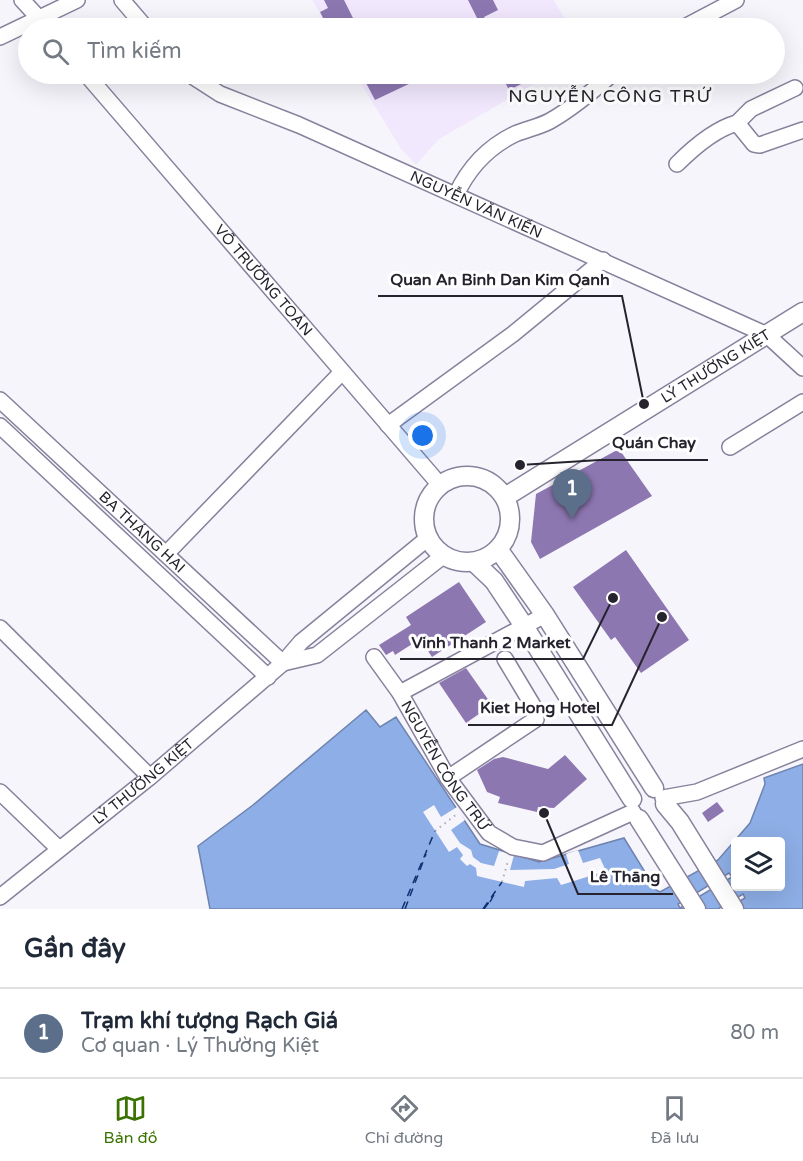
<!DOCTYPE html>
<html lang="vi">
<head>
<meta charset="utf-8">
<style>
	:root { --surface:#fff; --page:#f6f6f7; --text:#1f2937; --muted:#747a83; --line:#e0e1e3; --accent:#3a7301 }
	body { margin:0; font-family:"Varela Round",sans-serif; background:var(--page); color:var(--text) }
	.controls { position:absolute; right:18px; bottom:18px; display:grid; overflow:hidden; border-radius:6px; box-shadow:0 6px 24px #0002 }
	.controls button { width:54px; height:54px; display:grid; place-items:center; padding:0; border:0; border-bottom:2px solid var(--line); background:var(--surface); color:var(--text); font:30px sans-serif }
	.you { position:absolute; left:423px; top:436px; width:21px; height:21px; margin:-15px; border:4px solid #fff; border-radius:50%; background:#1a73e8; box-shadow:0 0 0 9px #1a73e833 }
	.badge { display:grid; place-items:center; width:39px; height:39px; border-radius:50%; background:var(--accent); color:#fff; font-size:20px; font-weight:700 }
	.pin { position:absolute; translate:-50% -50px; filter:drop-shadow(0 2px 3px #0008) }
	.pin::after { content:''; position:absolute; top:32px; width:21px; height:18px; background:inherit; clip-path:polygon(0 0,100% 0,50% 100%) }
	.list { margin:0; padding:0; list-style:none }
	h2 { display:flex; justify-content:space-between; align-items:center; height:78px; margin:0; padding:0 24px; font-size:26px }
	h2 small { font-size:20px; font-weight:400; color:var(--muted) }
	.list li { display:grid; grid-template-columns:39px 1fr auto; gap:18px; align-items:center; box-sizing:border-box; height:90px; padding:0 24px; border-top:2px solid var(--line) }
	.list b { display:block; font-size:22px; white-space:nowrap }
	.list p { margin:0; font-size:20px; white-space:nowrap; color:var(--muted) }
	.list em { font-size:20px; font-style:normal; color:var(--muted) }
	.icon { flex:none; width:33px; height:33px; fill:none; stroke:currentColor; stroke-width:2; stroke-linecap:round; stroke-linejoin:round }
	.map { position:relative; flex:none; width:803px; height:909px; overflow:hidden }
	.search { position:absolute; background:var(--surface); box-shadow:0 6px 24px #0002; left:18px; right:18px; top:18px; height:66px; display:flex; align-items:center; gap:15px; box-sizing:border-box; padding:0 21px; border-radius:33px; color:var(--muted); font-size:22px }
	.sheet { height:168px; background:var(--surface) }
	nav { display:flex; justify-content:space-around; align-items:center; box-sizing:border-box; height:84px; border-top:2px solid var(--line); background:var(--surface); font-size:16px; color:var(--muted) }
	nav a { display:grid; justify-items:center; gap:3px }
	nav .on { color:var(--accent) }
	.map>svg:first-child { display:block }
	.education { fill:#f1e8fd }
	.water { fill:#8daee6; stroke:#6e84af; stroke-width:1.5; fill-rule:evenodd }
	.pier { fill:#f7f5fc }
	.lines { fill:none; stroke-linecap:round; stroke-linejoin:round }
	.ferry { stroke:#0f3274; stroke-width:1.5; stroke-dasharray:8 6; stroke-linecap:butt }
	.building { fill:#8d77b1 }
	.minor-casing { stroke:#87819c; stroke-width:18 }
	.major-casing { stroke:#87819c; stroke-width:21 }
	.path { stroke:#acaab3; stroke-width:2; stroke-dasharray:1.5 4.5; stroke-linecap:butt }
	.minor { stroke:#fff; stroke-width:15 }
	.major { stroke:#fff; stroke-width:18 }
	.labels { text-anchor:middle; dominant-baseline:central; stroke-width:6; stroke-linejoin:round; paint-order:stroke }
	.street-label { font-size:15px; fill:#26232e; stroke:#fff }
	.quarter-label { font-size:18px; letter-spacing:1.5px; fill:#26232e; stroke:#fff }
	.leader { fill:none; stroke:#26232e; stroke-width:2 }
	.callout-dot { fill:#26232e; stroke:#fff; stroke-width:2 }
	.callout-label { font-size:16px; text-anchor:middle; font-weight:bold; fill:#26232e; stroke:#fff; stroke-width:6; stroke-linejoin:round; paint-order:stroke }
</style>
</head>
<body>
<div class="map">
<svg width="803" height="909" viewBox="0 0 803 909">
	<rect width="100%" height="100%" fill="#f7f5fc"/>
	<!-- education -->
	<g class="education">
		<polygon points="312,0 554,0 570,28 329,28"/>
		<polygon points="355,74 552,74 439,139 416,165 401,149"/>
	</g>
	<!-- water -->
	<path class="water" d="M366 710 380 727 396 717 480 844 539 862 624 838 656 890 660 892 718 860 750 823 765 784 764 778 803 764V909H727L745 898 743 894 718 909H210L198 846 253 805ZM736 842H780V886H736ZM729 873 732 877 680 908 678 904Z"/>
	<!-- pier -->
	<polygon class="pier" points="434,805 441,817 457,807 465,820 451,830 460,843 471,850 473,857 481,863 494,866 499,851 514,855 510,870 554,869 569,864 566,854 578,850 583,863 600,858 606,871 561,885 557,878 525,881 524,887 477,876 476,868 470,864 467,866 460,859 463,855 457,847 449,852 423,812"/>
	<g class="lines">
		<!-- ferry -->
		<g class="ferry">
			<polyline points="490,902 495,893"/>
			<polyline points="402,909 435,831"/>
			<polyline points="405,909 426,854"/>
			<polyline points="483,909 502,882"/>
			<polyline points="484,909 489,902"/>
		</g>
	</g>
	<!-- building -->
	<g class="building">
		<polygon points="324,0 344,0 358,28 338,28 335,22 327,26 320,12 328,8"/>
		<polygon points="468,0 493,0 498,10 484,17 490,28 455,28 477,18"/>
		<polygon points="380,74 430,74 375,100 365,81"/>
		<polygon points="501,74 542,74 509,90"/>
		<polygon points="619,449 652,496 540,559 531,542 536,494"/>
		<polygon points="626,550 689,640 641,673 615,637 611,640 573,587"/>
		<polygon points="459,582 486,622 432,657 420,639 395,655 393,651 386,655 379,645 411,625 406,617"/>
		<polygon points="466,668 492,705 466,723 439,683"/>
		<polygon points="565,755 587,779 554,808 538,807 537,812 498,803 500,797 487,792 477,770 494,759 503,757 548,769"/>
		<polygon points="717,802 724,811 708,822 702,813"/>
	</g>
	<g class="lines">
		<!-- minor casing -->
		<g class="minor-casing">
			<g id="minor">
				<polyline points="22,0 48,28"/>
				<polyline points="122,0 146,28"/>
				<polyline points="683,28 736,0"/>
				<polyline points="0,37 77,0"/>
				<path id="s1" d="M86 74 440 485"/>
				<path id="s2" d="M189 74 220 94 299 125 767 335 803 368"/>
				<polyline points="737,123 751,109 795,88"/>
				<path d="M677 164C693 148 715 129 737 123L754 144 760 145 803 130"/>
				<path d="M456 195C468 169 488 147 515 134 527 129 539 127 550 121 573 108 593 91 612 74"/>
				<path id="s3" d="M0 400 283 663"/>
				<polyline points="388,425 513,334 603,260"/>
				<polyline points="0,426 268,677"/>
				<polyline points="730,447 803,402"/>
				<polyline points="166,554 342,372"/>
				<polyline points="0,628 150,777"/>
				<path id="s4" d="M374 657 400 693 448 778 489 833 513 847 543 853 633 812"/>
				<polyline points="283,663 317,655 443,556"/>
				<polyline points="400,693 545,615"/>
				<polyline points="448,778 536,719 535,709 505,659"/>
				<polyline points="0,792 58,848"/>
				<polyline points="663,798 697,792 803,749"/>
				<path id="s5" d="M0 897 150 777 283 663 301 642 428 538"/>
			</g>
		</g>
		<!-- major casing -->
		<g class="major-casing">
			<g id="major">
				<circle cx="467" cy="519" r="43"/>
				<path id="s6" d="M505 497 803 312"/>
				<polyline points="498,549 545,615 654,788"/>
				<polyline points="474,562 494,581 524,626 632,799"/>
				<polyline points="665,804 680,822 734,909"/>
				<polyline points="639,819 696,909"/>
			</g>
		</g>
		<!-- path -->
		<g class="path">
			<polyline points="435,831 457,814"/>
			<polyline points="502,882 508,861"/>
		</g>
		<!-- minor -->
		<use href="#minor" class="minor"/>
		<!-- major -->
		<use href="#major" class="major"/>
	</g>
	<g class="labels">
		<!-- street labels -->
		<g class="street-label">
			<text stroke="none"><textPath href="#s2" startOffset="316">NGUYỄN VĂN KIẾN</textPath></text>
			<text stroke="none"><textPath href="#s1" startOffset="272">VÕ TRƯỜNG TOẢN</textPath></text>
			<text stroke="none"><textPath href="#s6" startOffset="248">LÝ THƯỜNG KIỆT</textPath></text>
			<text stroke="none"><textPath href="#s3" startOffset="194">BA THÁNG HAI</textPath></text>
			<text stroke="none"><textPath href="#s4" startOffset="130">NGUYỄN CÔNG TRỨ</textPath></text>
			<text stroke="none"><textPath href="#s5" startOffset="184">LÝ THƯỜNG KIỆT</textPath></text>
		</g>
		<!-- quarter labels -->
		<g class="quarter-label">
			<text x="610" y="96">NGUYỄN CÔNG TRỨ</text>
		</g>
	</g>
	<!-- callouts -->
	<path class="leader" d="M644 404L622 296H378M520 465L600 460H708M613 598L583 659H400M662 617L612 725H468M544 813L578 894H673"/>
	<g class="callout-dot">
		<circle cx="644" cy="404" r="6"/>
		<circle cx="520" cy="465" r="6"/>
		<circle cx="613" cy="598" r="6"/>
		<circle cx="662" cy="617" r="6"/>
		<circle cx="544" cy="813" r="6"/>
	</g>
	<g class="callout-label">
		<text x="500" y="285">Quan An Binh Dan Kim Qanh</text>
		<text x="654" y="448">Quán Chay</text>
		<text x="491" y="648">Vinh Thanh 2 Market</text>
		<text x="540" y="713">Kiet Hong Hotel</text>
		<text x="625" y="882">Lê Thāng</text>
	</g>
</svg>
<div class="controls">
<button><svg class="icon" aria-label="layers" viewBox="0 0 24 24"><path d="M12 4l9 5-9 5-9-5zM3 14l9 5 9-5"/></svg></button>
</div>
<div class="you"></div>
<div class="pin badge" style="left:572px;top:519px;background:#5c6f8a">1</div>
<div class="search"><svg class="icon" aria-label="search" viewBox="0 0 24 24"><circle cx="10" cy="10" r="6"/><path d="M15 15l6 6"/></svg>Tìm kiếm</div>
</div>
<section class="sheet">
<h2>Gần đây<small></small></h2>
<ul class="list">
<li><span class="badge" style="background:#5c6f8a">1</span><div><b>Trạm khí tượng Rạch Giá</b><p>Cơ quan · Lý Thường Kiệt</p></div><em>80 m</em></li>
</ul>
</section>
<nav>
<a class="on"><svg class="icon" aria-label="map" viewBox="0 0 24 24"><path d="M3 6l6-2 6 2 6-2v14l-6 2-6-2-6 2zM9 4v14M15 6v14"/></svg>Bản đồ</a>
<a><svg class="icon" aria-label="directions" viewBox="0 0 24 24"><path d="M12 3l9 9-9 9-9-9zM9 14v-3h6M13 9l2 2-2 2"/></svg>Chỉ đường</a>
<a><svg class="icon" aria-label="saved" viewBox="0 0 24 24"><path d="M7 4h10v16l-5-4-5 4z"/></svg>Đã lưu</a>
</nav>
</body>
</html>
